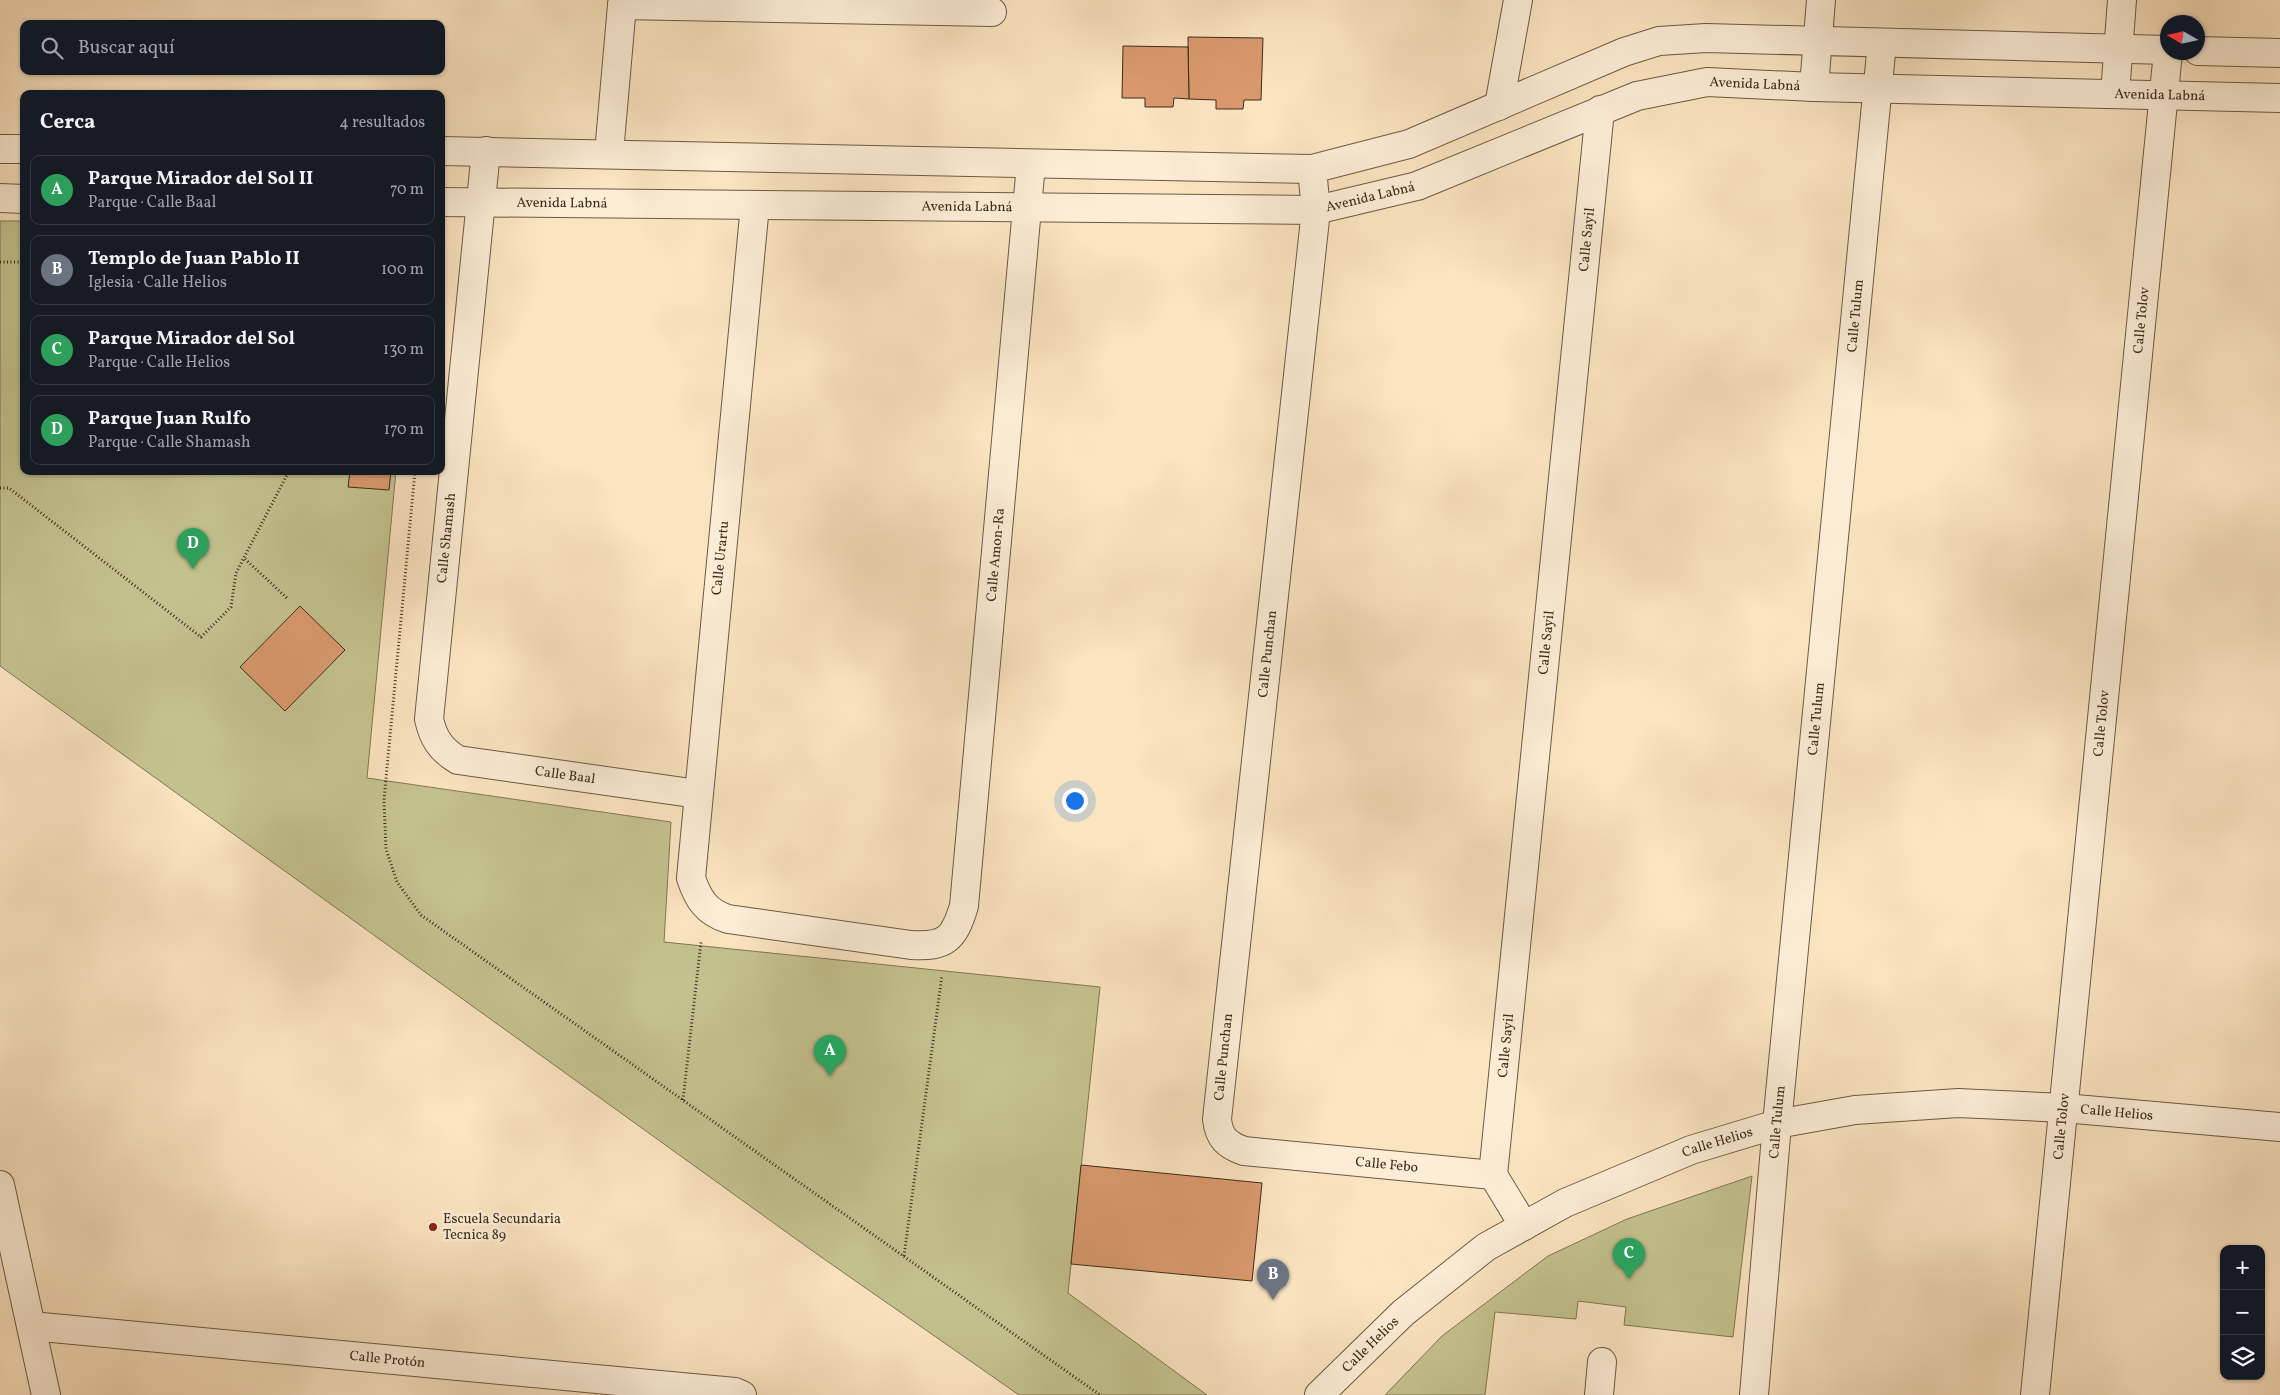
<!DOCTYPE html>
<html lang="es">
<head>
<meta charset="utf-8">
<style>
	:root { --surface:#171b24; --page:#242831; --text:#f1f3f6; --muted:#9ea1a6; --line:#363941; --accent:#c59692 }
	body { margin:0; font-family:Vollkorn,serif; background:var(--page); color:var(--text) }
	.controls { position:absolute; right:15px; bottom:15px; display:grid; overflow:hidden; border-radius:10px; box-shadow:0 1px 4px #0004 }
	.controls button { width:45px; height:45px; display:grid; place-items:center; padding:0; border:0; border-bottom:1px solid var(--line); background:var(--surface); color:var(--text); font:25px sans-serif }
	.compass { position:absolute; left:2160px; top:15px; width:45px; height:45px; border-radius:50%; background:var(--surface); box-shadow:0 1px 4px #0004; rotate:279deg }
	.you { position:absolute; left:1074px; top:800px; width:18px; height:18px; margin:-12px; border:4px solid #fff; border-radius:50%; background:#1a73e8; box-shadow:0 0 0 8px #1a73e833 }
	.badge { display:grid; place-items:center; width:32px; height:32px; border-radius:50%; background:var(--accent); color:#fff; font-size:16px; font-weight:700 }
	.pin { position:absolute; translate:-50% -41px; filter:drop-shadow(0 1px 2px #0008) }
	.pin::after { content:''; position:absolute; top:26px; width:18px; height:15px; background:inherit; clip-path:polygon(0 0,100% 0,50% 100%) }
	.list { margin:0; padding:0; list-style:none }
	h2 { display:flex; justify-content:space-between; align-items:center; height:65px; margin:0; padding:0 20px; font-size:21px }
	h2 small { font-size:16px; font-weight:400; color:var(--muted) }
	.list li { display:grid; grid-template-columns:32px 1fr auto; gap:15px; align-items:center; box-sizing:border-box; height:70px; margin:0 10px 10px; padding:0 10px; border:1px solid var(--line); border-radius:10px }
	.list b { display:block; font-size:19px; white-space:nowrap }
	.list p { margin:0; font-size:16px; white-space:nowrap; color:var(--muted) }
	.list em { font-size:16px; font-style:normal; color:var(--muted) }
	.icon { flex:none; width:28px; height:28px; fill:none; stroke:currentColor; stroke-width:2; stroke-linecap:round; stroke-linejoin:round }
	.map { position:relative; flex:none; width:2280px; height:1395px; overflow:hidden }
	.search { position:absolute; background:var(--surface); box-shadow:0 1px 4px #0004; left:20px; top:20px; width:425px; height:55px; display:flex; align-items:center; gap:12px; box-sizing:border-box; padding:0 18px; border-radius:10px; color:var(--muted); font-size:19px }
	.panel { position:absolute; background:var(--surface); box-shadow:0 1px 4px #0004; left:20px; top:90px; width:425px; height:385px; border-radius:10px }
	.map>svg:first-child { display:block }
	.green { fill:#c3c28f; stroke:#807755 }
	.building { fill:#d9996d; stroke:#3d2c1b }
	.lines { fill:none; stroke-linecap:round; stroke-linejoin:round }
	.minor-casing { stroke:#6c5a44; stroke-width:30 }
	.path { stroke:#3d2c1b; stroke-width:3; stroke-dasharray:1 2.5; stroke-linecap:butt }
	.minor { stroke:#fcedd6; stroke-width:28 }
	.poi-dot { fill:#8f2418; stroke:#fcedd6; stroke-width:2 }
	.labels { text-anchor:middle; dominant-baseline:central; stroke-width:5; stroke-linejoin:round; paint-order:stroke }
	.street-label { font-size:14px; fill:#3d2c1b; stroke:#fcedd6 }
	.poi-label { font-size:14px; fill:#3d2c1b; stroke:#fcedd6; text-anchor:start }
</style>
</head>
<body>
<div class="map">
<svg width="2280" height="1395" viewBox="0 0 2280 1395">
	<rect width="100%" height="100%" fill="#fbe4c0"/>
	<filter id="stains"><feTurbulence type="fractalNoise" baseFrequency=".004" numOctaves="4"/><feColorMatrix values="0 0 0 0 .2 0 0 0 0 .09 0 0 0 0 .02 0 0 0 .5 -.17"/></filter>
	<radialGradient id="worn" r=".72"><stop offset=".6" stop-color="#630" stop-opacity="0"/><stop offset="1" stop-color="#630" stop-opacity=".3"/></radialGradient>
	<!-- green -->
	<g class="green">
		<polygon points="0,221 24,221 24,471 396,471 367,778 671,822 664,942 1100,987 1068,1293 1207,1395 1019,1395 814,1252 0,666"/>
		<polygon points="1752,1176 1733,1337 1624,1325 1626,1307 1578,1301 1576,1319 1495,1312 1485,1395 1385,1395 1442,1336 1548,1256 1627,1219"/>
	</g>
	<!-- building -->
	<g class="building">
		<polygon points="1188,37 1263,38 1261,100 1244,100 1243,109 1216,109 1216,100 1189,99"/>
		<polygon points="1123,46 1188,47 1189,99 1174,98 1173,107 1145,107 1145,98 1122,98"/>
		<polygon points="350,471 391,471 389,490 348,487"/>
		<polygon points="300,606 345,650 285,711 240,667"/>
		<polygon points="1081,1165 1262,1183 1252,1281 1071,1264"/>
	</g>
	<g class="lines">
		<!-- minor casing -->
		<g class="minor-casing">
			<g id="minor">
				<polyline points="622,5 992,12"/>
				<polyline points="2198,51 2280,53"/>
				<polyline points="1814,87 1821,0"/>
				<polyline points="2115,94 2122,0"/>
				<polyline points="1499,106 1518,0"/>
				<polyline points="0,149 24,149"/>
				<polyline points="441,151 1312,169 1409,144 1624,52 1659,41 1706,38 2168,50"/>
				<path id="s1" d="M486 151 429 719C433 738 441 750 458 760L698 794"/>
				<polyline points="609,153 622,5 625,0"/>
				<path id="s2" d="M1312 169 1316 210 1217 1119C1219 1138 1227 1145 1244 1151L1493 1175"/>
				<polyline points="0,198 24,199"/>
				<path id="s3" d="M441 202 1316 210 1417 186 1637 96 1707 82 1814 87 2280 98"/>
				<path id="s4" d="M755 205 691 878C698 899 706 912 728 919L911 945C946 947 954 939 964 906L1031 164"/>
				<path id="s5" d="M1493 1175 1600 110"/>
				<polyline points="1493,1175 1524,1226"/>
				<polyline points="0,1185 46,1395"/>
				<path id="s6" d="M31 1326 735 1392 742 1395"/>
				<path id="s7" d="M1319 1395 1403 1313 1486 1247 1565 1203 1691 1150 1777 1124 1855 1110 1958 1103 2064 1108 2280 1127"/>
				<polyline points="1599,1395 1602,1362"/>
				<path id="s8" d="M1754 1395 1777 1124 1882 43"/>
				<path id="s9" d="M2035 1395 2168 52"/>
			</g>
		</g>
		<!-- path -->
		<g class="path">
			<polyline points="0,262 24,262"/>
			<polyline points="415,471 384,800 386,849 397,882 421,915 1100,1395"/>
			<polyline points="0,488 9,488 201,637 231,607 236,573 289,471"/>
			<polyline points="245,559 288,599"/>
			<polyline points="683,1100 701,942"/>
			<polyline points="904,1256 942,975"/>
		</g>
		<!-- minor -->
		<use href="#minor" class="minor"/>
	</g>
	<!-- markers -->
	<circle class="poi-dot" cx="433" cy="1227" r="5"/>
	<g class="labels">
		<!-- street labels -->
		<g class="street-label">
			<text stroke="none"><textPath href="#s3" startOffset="1336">Avenida Labná</textPath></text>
			<text stroke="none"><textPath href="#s3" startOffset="1741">Avenida Labná</textPath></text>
			<text stroke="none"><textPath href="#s3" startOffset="931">Avenida Labná</textPath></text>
			<text stroke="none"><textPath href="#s3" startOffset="121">Avenida Labná</textPath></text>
			<text stroke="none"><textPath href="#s3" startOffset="526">Avenida Labná</textPath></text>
			<text stroke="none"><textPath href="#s5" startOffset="940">Calle Sayil</textPath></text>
			<text stroke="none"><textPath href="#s8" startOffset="1084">Calle Tulum</textPath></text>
			<text stroke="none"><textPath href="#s9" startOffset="1080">Calle Tolov</textPath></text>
			<text transform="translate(447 538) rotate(-84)">Calle Shamash</text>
			<text stroke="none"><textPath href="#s4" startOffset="1346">Calle Amon-Ra</textPath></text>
			<text transform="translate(721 558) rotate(-84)">Calle Urartu</text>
			<text stroke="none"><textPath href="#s5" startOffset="535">Calle Sayil</textPath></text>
			<text transform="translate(1268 654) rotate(-84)">Calle Punchan</text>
			<text stroke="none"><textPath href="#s8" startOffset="679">Calle Tulum</textPath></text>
			<text stroke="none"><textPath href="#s9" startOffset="675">Calle Tolov</textPath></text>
			<text stroke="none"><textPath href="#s1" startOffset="731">Calle Baal</textPath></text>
			<text stroke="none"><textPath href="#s5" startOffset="130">Calle Sayil</textPath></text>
			<text transform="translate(1224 1057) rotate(-84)">Calle Punchan</text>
			<text stroke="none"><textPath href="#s7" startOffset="882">Calle Helios</textPath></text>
			<text stroke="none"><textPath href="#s8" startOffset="274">Calle Tulum</textPath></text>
			<text stroke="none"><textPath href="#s9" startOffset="270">Calle Tolov</textPath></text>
			<text stroke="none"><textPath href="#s7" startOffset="478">Calle Helios</textPath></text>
			<text stroke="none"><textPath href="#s2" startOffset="1144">Calle Febo</textPath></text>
			<text stroke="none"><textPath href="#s7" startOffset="72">Calle Helios</textPath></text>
			<text stroke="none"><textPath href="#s6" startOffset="358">Calle Protón</textPath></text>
		</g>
		<!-- poi labels -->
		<g class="poi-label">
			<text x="443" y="1219">Escuela Secundaria<tspan x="443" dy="16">Tecnica 89</tspan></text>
		</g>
	</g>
	<rect width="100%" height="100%" filter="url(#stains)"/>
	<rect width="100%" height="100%" fill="url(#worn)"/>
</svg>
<div class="controls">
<button>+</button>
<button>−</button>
<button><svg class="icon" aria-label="layers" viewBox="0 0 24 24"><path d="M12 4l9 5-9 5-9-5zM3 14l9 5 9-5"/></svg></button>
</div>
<svg class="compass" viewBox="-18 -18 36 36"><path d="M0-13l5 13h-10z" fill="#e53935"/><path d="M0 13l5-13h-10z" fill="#9ea1a6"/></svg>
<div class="you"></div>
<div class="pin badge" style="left:830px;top:1076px;background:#2e9e5b">A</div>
<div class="pin badge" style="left:1273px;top:1300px;background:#6b7280">B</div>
<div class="pin badge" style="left:1629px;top:1279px;background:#2e9e5b">C</div>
<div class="pin badge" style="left:193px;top:569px;background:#2e9e5b">D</div>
<div class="search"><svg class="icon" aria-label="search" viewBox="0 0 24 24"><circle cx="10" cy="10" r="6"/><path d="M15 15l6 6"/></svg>Buscar aquí</div>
<section class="panel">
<h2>Cerca<small>4 resultados</small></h2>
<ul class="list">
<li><span class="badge" style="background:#2e9e5b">A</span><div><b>Parque Mirador del Sol II</b><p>Parque · Calle Baal</p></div><em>70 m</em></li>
<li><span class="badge" style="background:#6b7280">B</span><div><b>Templo de Juan Pablo II</b><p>Iglesia · Calle Helios</p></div><em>100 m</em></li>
<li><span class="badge" style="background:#2e9e5b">C</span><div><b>Parque Mirador del Sol</b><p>Parque · Calle Helios</p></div><em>130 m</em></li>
<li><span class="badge" style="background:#2e9e5b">D</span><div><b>Parque Juan Rulfo</b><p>Parque · Calle Shamash</p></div><em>170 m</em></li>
</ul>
</section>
</div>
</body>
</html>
